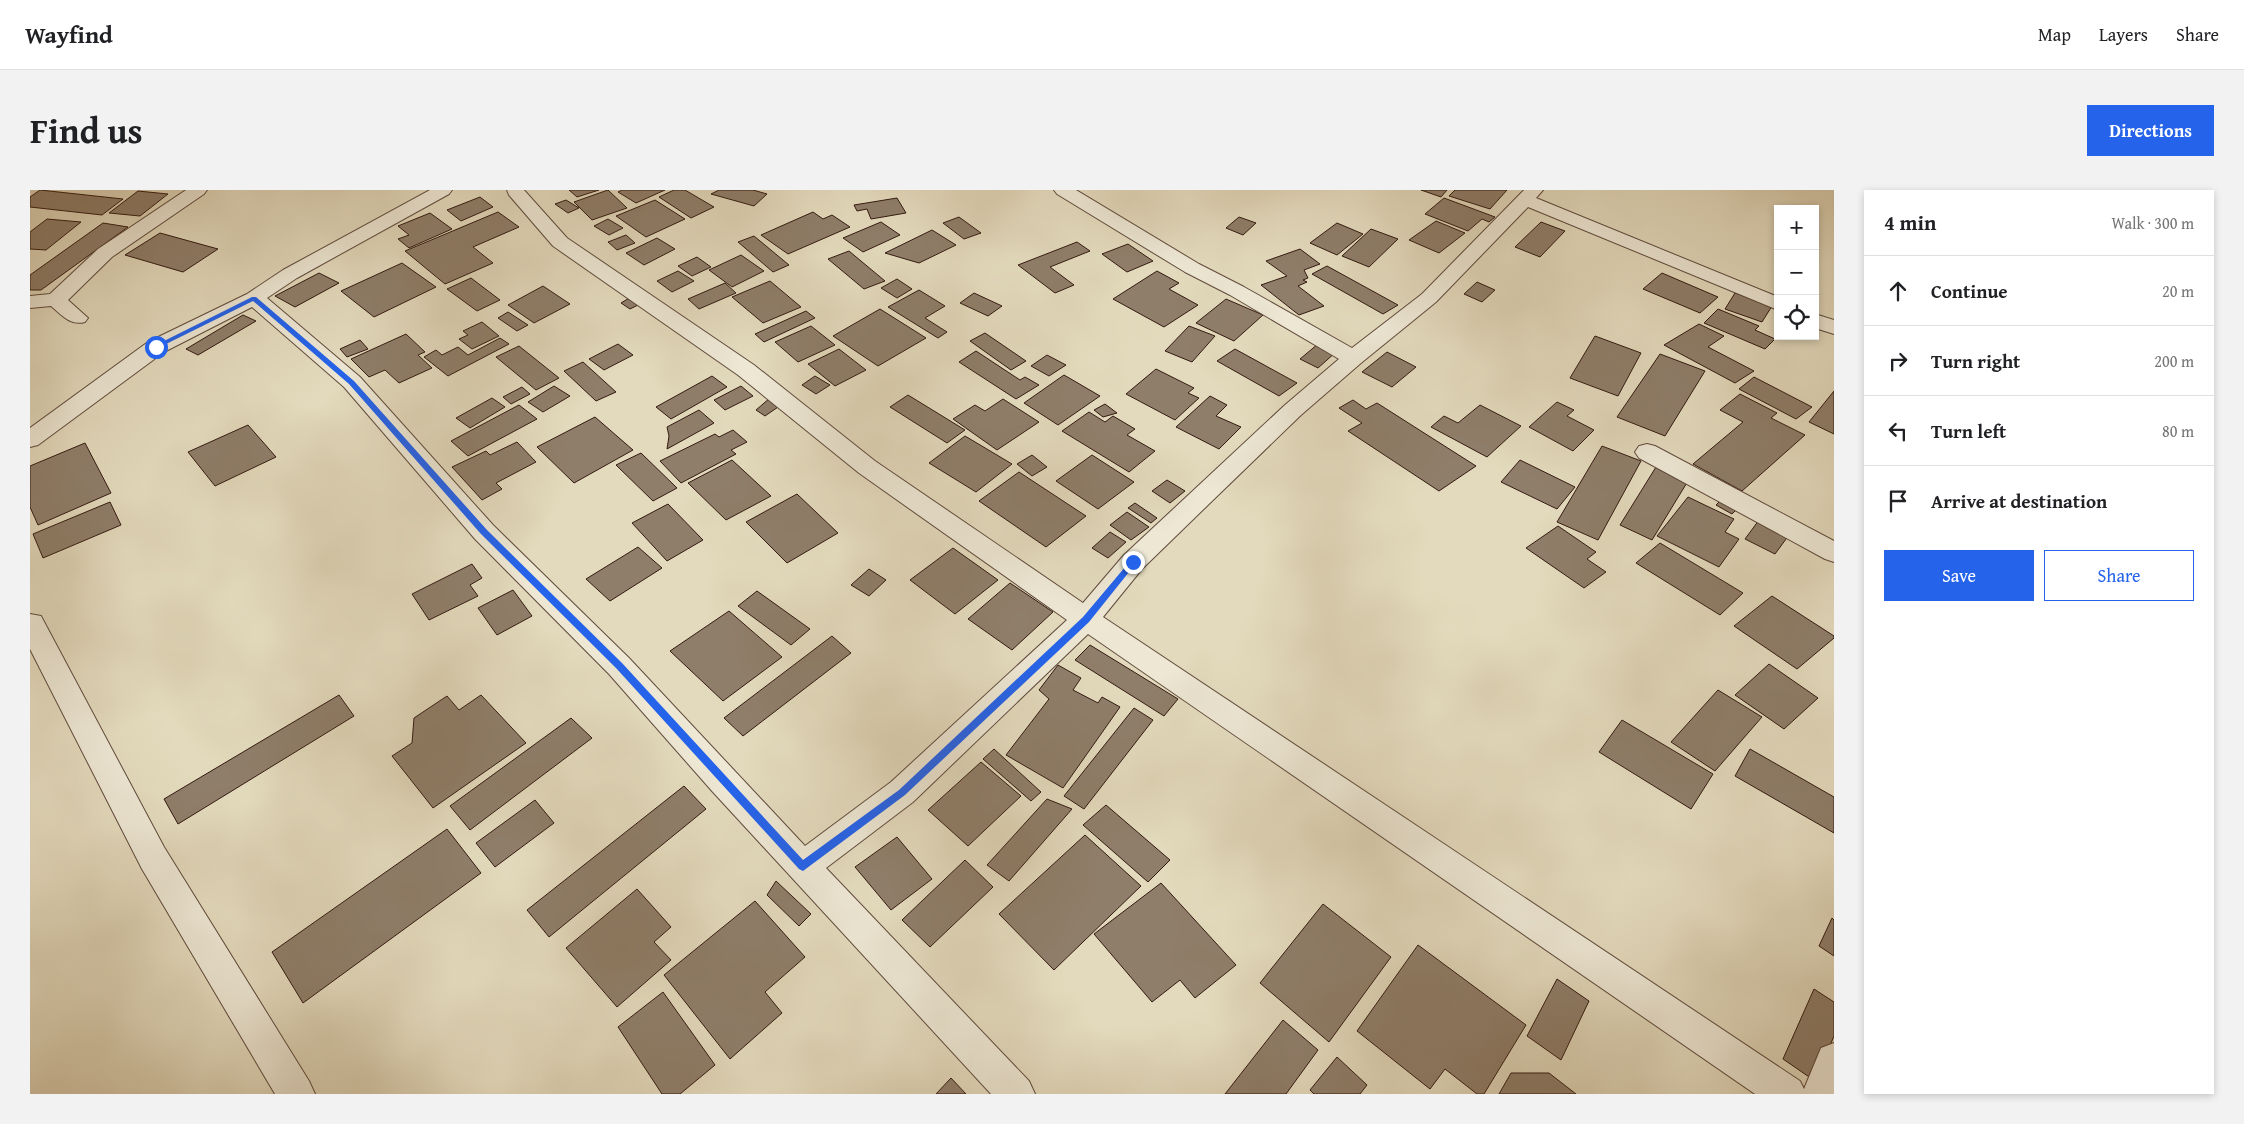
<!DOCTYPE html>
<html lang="en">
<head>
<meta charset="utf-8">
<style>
	:root { --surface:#fff; --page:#f2f2f2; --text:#202124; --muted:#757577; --line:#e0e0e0; --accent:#2563eb }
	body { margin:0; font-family:"Gentium Book Plus",serif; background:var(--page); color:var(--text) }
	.controls { position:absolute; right:15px; top:15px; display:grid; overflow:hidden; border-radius:0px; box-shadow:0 2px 8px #0003 }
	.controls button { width:45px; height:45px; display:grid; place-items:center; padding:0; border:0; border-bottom:1px solid var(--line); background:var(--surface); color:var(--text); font:25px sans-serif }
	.stop { position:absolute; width:15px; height:15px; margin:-11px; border:4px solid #2563eb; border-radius:50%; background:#fff }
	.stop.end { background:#2563eb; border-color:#fff; box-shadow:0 1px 5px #0008 }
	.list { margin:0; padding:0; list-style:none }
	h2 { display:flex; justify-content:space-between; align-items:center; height:65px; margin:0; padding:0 20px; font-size:21px }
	h2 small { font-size:16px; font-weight:400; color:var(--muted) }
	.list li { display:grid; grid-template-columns:32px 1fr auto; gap:15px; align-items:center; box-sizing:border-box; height:70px; padding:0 20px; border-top:1px solid var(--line) }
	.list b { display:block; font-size:19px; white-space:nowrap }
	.list em { font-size:16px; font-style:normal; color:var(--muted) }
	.actions { display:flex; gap:10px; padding:15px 20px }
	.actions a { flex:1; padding:11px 0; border:1px solid var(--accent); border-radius:0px; text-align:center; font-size:18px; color:var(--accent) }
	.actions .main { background:var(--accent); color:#fff }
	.icon { flex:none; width:28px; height:28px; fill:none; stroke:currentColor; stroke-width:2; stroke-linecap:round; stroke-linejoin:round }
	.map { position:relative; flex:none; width:1804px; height:904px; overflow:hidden; border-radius:0px }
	header { display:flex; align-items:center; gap:30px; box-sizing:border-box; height:70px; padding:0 25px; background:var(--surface); border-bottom:1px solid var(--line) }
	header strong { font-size:24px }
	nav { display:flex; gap:28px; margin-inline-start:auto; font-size:18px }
	.intro { display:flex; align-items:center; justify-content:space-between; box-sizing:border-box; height:120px; padding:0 30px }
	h1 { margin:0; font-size:35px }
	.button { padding:12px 22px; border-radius:0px; background:var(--accent); color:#fff; font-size:18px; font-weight:700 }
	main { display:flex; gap:30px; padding:0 30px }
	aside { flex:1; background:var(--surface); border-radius:0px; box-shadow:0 2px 8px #0003 }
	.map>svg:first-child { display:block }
	.building { fill:#8f7e6a; stroke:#331a11 }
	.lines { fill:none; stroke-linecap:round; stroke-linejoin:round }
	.minor-casing { stroke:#5f4a3c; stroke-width:2 }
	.minor { fill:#ede7d4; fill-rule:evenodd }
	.route { fill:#2563eb }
</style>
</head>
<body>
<header>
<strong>Wayfind</strong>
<nav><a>Map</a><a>Layers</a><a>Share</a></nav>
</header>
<div class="intro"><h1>Find us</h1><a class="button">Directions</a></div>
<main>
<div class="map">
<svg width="1804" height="904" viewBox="0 0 1804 904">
	<rect width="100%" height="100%" fill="#e3dabd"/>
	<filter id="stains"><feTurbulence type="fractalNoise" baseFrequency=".004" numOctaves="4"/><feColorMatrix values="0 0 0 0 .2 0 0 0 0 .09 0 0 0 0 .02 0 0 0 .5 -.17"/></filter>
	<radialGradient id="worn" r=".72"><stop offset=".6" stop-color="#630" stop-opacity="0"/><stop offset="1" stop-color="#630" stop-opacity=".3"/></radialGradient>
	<!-- building -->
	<g class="building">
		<polygon points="10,0 93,9 72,25 0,17 0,7"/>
		<polygon points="539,0 569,0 547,7"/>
		<polygon points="578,0 597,18 562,30 544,12"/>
		<polygon points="592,0 635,0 606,13 588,2"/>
		<polygon points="644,0 655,0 684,17 661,28 629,7"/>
		<polygon points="689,0 723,0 737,4 724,16 681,4"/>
		<polygon points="1391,0 1417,0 1411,7"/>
		<polygon points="1425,0 1477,0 1460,19 1419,6"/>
		<polygon points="108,1 138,4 110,26 79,23"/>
		<polygon points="450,7 463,17 431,31 417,20"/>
		<polygon points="867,8 876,23 841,29 837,19 827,21 824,15"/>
		<polygon points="1414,8 1465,27 1459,32 1452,29 1438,41 1395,24"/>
		<polygon points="536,10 549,18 538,23 525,14"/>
		<polygon points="625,10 655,29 616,47 586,26"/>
		<polygon points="468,22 489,37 443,57 463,73 415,94 375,61"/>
		<polygon points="783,22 793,29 802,25 820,37 758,64 731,45"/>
		<polygon points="400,23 422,39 379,58 368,49 379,45 368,36"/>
		<polygon points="929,27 951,43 934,49 913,33"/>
		<polygon points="1209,27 1226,33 1213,45 1196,38"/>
		<polygon points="17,29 51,32 16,60 0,59 0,42"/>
		<polygon points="578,29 593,38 579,45 564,36"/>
		<polygon points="1406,31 1435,43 1409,63 1379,50"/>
		<polygon points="851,32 870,45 833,62 813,48"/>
		<polygon points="1511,32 1535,41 1510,67 1485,57"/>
		<polygon points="73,33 98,37 11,100 0,100 0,85"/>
		<polygon points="1307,33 1333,44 1307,65 1280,53"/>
		<polygon points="1341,39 1368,49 1339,77 1312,66"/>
		<polygon points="902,40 926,55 889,73 855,63"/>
		<polygon points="130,43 188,59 153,82 95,65"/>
		<polygon points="596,45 605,53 587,60 578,52"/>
		<polygon points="724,46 759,75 743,82 708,52"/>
		<polygon points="627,48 645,59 614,75 596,63"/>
		<polygon points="1047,52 1060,61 1020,77 1044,95 1025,103 988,75"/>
		<polygon points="1098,54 1123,71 1097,82 1072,64"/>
		<polygon points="1270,59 1290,74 1274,80 1278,88 1273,90 1277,92 1268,96 1294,116 1269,125 1231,95 1257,86 1236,71"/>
		<polygon points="819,61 855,91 834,99 798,69"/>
		<polygon points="711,65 734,81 702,97 679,80"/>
		<polygon points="667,67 681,77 662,86 648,76"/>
		<polygon points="372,73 406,97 344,127 311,101"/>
		<polygon points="1297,76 1368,115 1353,124 1282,84"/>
		<polygon points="648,81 664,91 642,102 627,91"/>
		<polygon points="1127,81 1149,93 1139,99 1168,115 1134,137 1083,109"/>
		<polygon points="289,83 309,93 265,117 245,106"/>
		<polygon points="1632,83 1688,107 1670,123 1613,99"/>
		<polygon points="441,88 470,110 447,121 417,99"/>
		<polygon points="867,89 882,99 867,108 851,98"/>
		<polygon points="740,91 771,117 733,133 702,107"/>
		<polygon points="1447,92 1465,100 1452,112 1434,104"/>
		<polygon points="695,93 706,103 669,119 658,109"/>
		<polygon points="513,96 540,114 504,133 478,115"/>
		<polygon points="889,100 915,116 895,128 917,142 908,148 858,117"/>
		<polygon points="944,103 972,116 958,126 930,113"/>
		<polygon points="1705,103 1742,116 1732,132 1695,119"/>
		<polygon points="601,107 610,114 600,119 591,113"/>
		<polygon points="1196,109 1233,125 1204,151 1166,133"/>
		<polygon points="850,119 896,148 848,176 803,146"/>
		<polygon points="1688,119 1729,136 1725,140 1745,149 1735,159 1674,133"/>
		<polygon points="776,121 785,128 734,152 725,144"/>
		<polygon points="478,122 498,135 487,141 468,128"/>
		<polygon points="213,125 226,131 168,165 156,159"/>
		<polygon points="452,132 469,146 442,159 429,149 438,145 433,141"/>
		<polygon points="1669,134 1694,146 1678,157 1724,181 1705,193 1634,155"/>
		<polygon points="781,136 805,155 768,172 745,152"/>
		<polygon points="1159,136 1185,146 1162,172 1135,161"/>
		<polygon points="955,143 996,171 981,180 940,151"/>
		<polygon points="376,144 395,162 388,165 402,178 369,193 355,180 339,187 321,169"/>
		<polygon points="1565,146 1611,163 1588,206 1540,188"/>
		<polygon points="470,148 479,154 418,186 394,167 406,160 412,165 428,157 438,165"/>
		<polygon points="330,150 338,159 317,167 310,159"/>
		<polygon points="588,154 603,165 574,180 559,169"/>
		<polygon points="1288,154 1306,162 1288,178 1270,169"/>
		<polygon points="489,156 529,188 506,200 466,167"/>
		<polygon points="809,159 836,180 805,196 778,174"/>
		<polygon points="1205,159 1267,193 1249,206 1187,171"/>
		<polygon points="946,161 990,190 995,187 1009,195 986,209 929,172"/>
		<polygon points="1357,162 1386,177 1362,197 1332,182"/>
		<polygon points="1630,164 1675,181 1635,246 1587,227"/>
		<polygon points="1017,165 1036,175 1019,186 1001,176"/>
		<polygon points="553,172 586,202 566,211 534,181"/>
		<polygon points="1126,179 1164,198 1158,203 1169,208 1145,230 1096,204"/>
		<polygon points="1034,185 1070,206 1028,235 994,213"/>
		<polygon points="682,186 697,197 641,229 626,217"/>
		<polygon points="785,186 800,195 786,204 772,195"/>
		<polygon points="1724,187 1782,217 1766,229 1709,199"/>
		<polygon points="524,196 540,206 513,222 498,212"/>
		<polygon points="711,196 723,206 695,220 684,210"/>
		<polygon points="492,197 500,204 481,214 473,207"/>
		<polygon points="1804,201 1804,244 1779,232"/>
		<polygon points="1710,204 1747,223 1741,228 1775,245 1712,301 1663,274 1713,232 1690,220"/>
		<polygon points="878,205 935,240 917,253 860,217"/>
		<polygon points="1180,206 1197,215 1186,226 1211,237 1189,259 1146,237"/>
		<polygon points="462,208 475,217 440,238 426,228"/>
		<polygon points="740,208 751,215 735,226 726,220"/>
		<polygon points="973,209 1009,232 967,260 923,229 945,215 955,221"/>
		<polygon points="1323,210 1336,219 1347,213 1446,276 1409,301 1318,241 1332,233 1309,218"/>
		<polygon points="1527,212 1544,220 1537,226 1564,240 1543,261 1499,237"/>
		<polygon points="1075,214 1087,223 1073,227 1064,220"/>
		<polygon points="489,215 507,229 438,266 421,251"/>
		<polygon points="1450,215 1491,236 1457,267 1401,237 1414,226 1428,233"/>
		<polygon points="669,220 684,233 637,259 639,246 637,237"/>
		<polygon points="1059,222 1075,232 1083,226 1105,239 1097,245 1125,261 1099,282 1032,241"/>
		<polygon points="565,227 603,260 544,293 507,257"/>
		<polygon points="218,235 246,267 185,296 158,262"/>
		<polygon points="703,240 717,252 701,260 706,264 651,293 630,271 685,244 689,247"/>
		<polygon points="935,246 982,274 946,302 899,273"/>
		<polygon points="487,252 506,272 466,293 472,299 452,310 422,277 456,261 460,265"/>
		<polygon points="55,253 81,303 8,335 0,317 0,276"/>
		<polygon points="1572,256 1611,271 1568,350 1527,332"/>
		<polygon points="611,263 647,298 623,311 586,275"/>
		<polygon points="1002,265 1017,277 1002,286 987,274"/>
		<polygon points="1062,265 1104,292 1068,319 1026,291"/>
		<polygon points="702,270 741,306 696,330 658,293"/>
		<polygon points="1490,270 1545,297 1527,319 1471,292"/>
		<polygon points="1626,277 1658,291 1622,350 1590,335"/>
		<polygon points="989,282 1056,326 1016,357 949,311"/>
		<polygon points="1137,290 1155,301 1140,313 1122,301"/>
		<polygon points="767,304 808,343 757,373 716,332"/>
		<polygon points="1658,307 1704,329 1695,342 1709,349 1689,377 1627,346"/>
		<polygon points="1693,308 1709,317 1702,324 1686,315"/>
		<polygon points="80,312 91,335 13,368 3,344"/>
		<polygon points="1105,313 1127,328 1121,333 1098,318"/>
		<polygon points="638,314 673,350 637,371 602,333"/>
		<polygon points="1097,322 1119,337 1101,350 1080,335"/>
		<polygon points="1729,330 1759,345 1745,364 1715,349"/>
		<polygon points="1528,336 1566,362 1557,369 1576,382 1554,398 1496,358"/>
		<polygon points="1080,342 1096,352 1078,368 1062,358"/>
		<polygon points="1630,353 1713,403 1690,425 1606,373"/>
		<polygon points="608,357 632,378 580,411 556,389"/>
		<polygon points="923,358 968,390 925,424 880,390"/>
		<polygon points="442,374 452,388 440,395 448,406 399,430 382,404"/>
		<polygon points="839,379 856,390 839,406 821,395"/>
		<polygon points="980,393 1023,422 982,460 938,429"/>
		<polygon points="483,400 502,426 467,445 448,418"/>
		<polygon points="727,401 780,439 761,455 708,416"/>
		<polygon points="1742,406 1804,446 1804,448 1767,479 1704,436"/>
		<polygon points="699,421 752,467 693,511 640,461"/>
		<polygon points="802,446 821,463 713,546 694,528"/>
		<polygon points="1060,455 1148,509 1134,526 1045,470"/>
		<polygon points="1739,474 1788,508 1754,539 1705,505"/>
		<polygon points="1028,475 1051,488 1043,500 1068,513 1072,507 1090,517 1033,598 976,565 1019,509 1009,500"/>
		<polygon points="1688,500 1732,527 1685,581 1641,552"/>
		<polygon points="309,505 324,526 148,634 134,609"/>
		<polygon points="451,505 496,553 403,618 362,566 382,553 384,528 417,506 429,520"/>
		<polygon points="1104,518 1123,530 1054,619 1034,606"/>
		<polygon points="541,528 562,548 440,640 420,616"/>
		<polygon points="1592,530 1683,584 1661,619 1569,562"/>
		<polygon points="964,559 1011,602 1001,611 953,569"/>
		<polygon points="1720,559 1804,607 1804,643 1705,586"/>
		<polygon points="951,572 991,606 938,656 898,620"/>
		<polygon points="654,596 676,619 519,747 497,720"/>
		<polygon points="1017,609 1042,619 979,691 957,675"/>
		<polygon points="505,610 524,633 465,677 446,653"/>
		<polygon points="1076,615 1140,670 1118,692 1053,635"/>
		<polygon points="417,639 451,683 273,813 242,762"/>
		<polygon points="1055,645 1111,696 1024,780 969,724"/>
		<polygon points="867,647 902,689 861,720 825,677"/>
		<polygon points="935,670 963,697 900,757 872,730"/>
		<polygon points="746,691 781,724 769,736 737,705"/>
		<polygon points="1131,693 1206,775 1165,808 1150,790 1122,812 1064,744"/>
		<polygon points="607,699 641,737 624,752 641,770 587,817 536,758"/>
		<polygon points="725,711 775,767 735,802 752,823 700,869 634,785"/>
		<polygon points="1293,714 1361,767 1299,852 1230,793"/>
		<polygon points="1802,728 1804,730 1804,766 1789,756"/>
		<polygon points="1388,755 1496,835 1454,904 1447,904 1415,879 1400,899 1327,841"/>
		<polygon points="1527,789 1559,811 1531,870 1497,846"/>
		<polygon points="1784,799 1804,812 1804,846 1785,891 1753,869"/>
		<polygon points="633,802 685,875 650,904 632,904 588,837"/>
		<polygon points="1253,830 1288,860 1256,904 1195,904"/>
		<polygon points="1307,867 1337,895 1330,904 1284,904 1280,900"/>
		<polygon points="1481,883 1519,883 1546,904 1469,904"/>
		<polygon points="921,888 936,904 906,904"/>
	</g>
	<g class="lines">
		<!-- minor casing -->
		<g class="minor-casing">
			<g id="minor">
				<path d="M156 0H177L174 4 82 67 38 110 58 128 55 132C40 136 32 125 21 116L0 118V106L20 104 68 59Z"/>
				<polygon points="400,0 422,0 419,4 267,88 237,108 330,187 463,335 599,468 775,656 861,592 1037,430 829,283 708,185 523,56 479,5 477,0 494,0 537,48 724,175 845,271 1053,413 1094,365 1255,215 1309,169 1200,105 1155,82 1027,4 1024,0 1046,0 1169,74 1214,97 1322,158 1392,104 1494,0 1513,0 1506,8 1748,107 1748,120 1498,17 1406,112 1331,173 1271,225 1182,311 1112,379 1073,427 1770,891 1774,899 1791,858 1804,853 1804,904 1725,904 1058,444 883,612 796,678 999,891 1005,904 961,904 682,601 579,484 445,349 314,197 222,117 134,162 8,255 0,257 0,238 118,152 217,104 253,80"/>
				<polygon points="1785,124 1804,130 1804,144 1785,138"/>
				<polygon points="1617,254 1625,256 1804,351 1804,372 1795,369 1609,268 1605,262 1609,256"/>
				<polygon points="0,424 11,426 134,657 279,891 285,904 245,904 112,679 0,459"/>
			</g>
		</g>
		<!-- minor -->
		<use href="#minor" class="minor"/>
	</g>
	<!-- route -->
	<polygon class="route" points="222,107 226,107 324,191 457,340 592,473 773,670 869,600 1053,427 1101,370 1106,370 1107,372 1059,432 875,605 773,681 769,679 586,478 451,344 319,194 223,111 128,158 122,157"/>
	<rect width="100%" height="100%" filter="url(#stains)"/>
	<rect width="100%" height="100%" fill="url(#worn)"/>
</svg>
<div class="controls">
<button>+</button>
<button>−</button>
<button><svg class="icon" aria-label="locate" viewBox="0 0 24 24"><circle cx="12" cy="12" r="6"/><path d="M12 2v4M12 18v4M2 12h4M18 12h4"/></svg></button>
</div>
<div class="stop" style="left:126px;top:157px"></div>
<div class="stop end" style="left:1103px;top:372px"></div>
</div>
<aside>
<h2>4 min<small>Walk · 300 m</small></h2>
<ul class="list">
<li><svg class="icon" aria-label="ahead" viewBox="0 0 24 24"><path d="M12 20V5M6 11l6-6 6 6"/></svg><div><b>Continue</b></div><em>20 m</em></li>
<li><svg class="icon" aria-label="right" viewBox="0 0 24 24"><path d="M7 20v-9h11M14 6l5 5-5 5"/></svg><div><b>Turn right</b></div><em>200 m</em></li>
<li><svg class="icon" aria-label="left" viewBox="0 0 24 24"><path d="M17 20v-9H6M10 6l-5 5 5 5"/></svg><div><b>Turn left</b></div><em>80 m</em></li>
<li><svg class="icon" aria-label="arrive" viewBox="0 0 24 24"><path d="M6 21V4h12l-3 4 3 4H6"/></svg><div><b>Arrive at destination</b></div></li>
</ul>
<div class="actions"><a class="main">Save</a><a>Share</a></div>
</aside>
</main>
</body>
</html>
